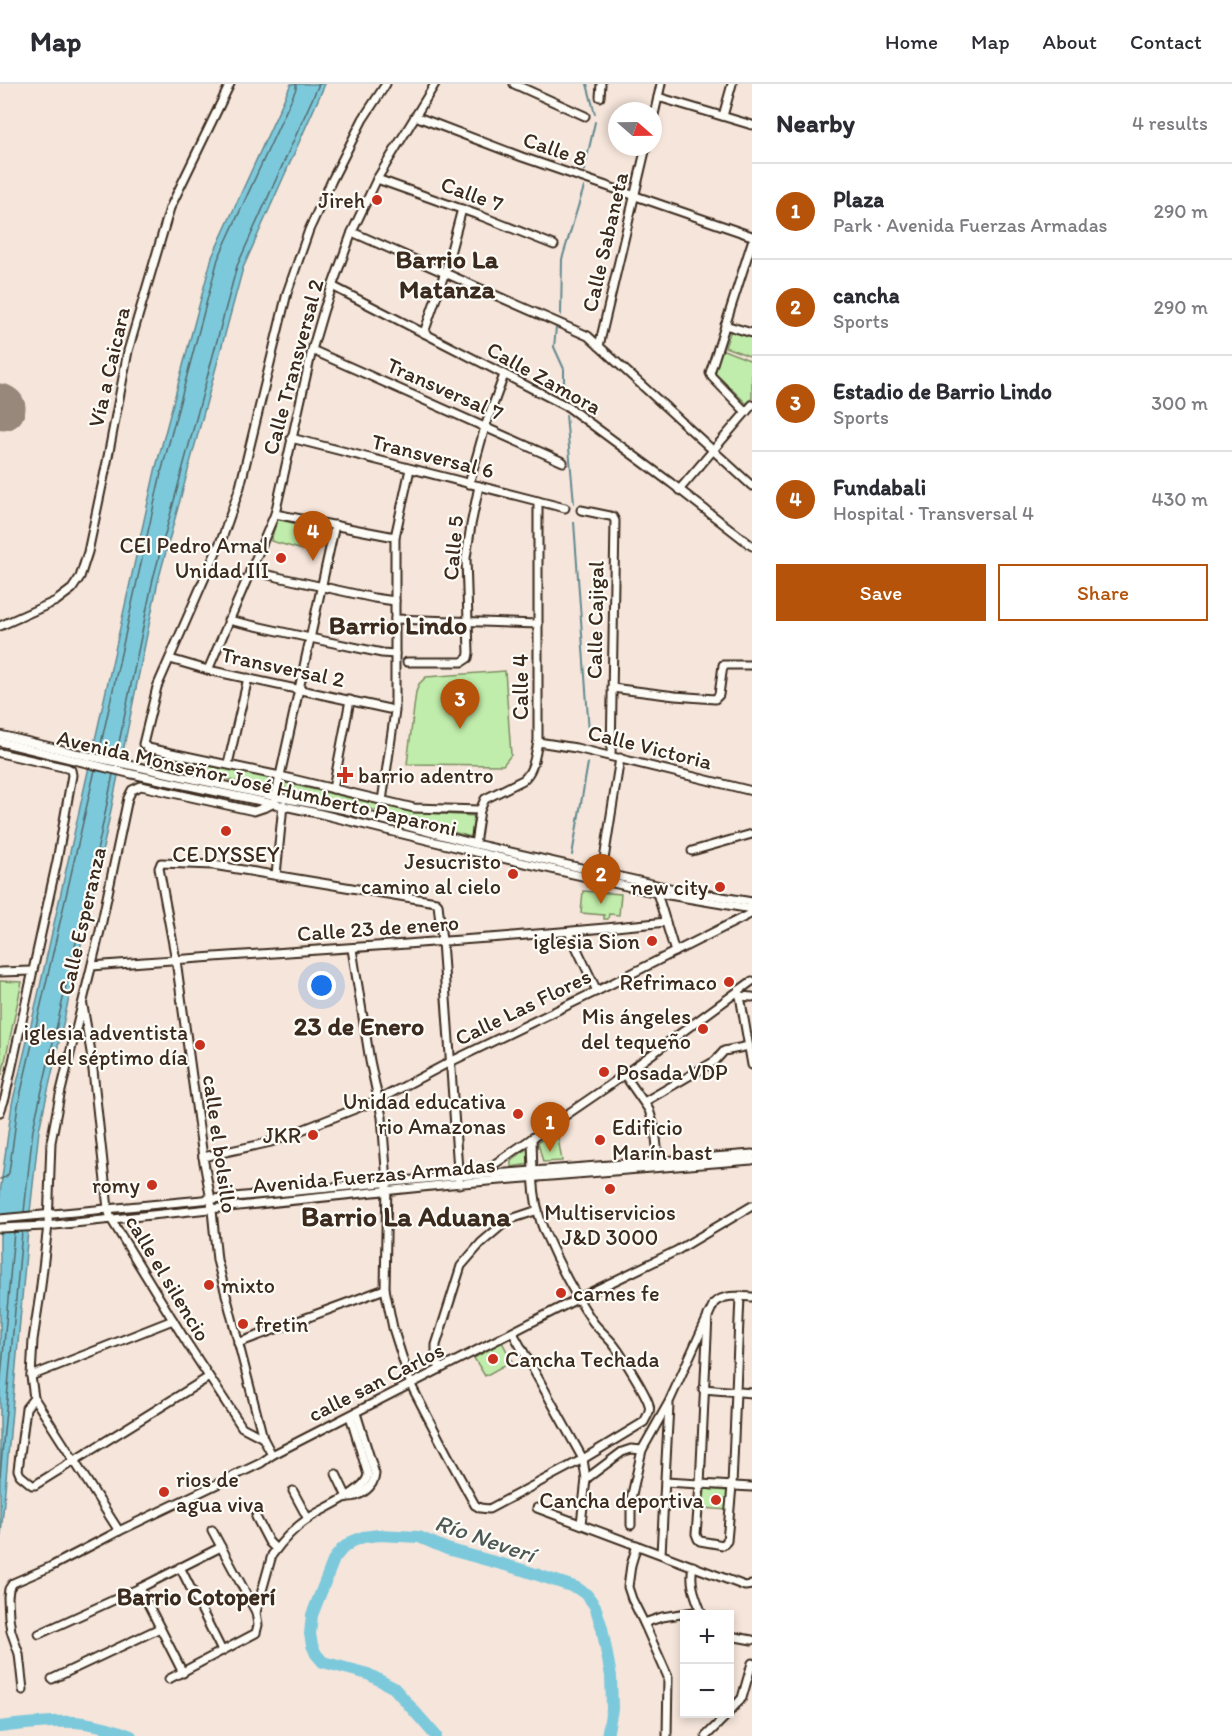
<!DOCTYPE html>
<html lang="en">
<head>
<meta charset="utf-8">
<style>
	:root { --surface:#fff; --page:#f7f7f7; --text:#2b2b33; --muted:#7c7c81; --line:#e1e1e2; --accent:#b45309 }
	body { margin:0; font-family:Itim,sans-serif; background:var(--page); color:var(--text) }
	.controls { position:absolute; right:18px; bottom:18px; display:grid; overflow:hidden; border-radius:0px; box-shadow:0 3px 9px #0003 }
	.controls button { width:54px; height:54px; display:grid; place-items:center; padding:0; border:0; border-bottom:2px solid var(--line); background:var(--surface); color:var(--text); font:30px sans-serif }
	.compass { position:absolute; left:608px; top:18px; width:54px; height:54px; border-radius:50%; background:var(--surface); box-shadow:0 3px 9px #0003; rotate:110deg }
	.you { position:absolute; left:322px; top:902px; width:21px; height:21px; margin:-15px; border:4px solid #fff; border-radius:50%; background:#1a73e8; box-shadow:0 0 0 9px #1a73e833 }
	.badge { display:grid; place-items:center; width:39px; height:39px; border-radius:50%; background:var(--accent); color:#fff; font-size:20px; font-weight:700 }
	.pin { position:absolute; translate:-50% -50px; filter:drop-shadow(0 2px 3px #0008) }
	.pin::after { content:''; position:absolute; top:32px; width:21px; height:18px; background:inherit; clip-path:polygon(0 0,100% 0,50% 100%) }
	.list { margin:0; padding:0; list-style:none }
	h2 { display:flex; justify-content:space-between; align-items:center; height:78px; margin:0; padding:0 24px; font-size:26px }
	h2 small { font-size:20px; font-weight:400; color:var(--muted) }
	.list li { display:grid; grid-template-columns:39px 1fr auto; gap:18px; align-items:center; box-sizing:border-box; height:96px; padding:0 24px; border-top:2px solid var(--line) }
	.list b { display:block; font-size:22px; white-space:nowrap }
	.list p { margin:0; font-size:20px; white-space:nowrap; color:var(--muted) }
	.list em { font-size:20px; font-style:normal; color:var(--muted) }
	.actions { display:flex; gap:12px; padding:18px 24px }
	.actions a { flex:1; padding:14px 0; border:2px solid var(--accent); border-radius:0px; text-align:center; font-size:21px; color:var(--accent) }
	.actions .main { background:var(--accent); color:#fff }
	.map { position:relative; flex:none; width:752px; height:1652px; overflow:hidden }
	header { display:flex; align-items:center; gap:36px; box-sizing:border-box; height:84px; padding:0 30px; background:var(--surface); border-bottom:2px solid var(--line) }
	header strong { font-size:28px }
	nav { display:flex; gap:33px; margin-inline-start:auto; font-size:21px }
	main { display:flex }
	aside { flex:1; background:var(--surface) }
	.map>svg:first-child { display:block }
	.park { fill:#c0edab; stroke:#7e8c64; stroke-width:1.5 }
	.water { fill:#7dc9dc; stroke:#638990; stroke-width:1.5 }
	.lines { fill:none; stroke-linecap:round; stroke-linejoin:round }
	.shore { stroke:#556a6a; stroke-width:1.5 }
	.stream { stroke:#638990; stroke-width:2 }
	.river { stroke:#7dc9dc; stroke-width:12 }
	.runway { stroke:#98887c; stroke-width:45 }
	.minor-casing { stroke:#3b2a1e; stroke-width:11 }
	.minor { stroke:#fdfcf7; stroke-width:7 }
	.poi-dot { fill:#c8321e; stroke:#fdfcf7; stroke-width:2 }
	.labels { text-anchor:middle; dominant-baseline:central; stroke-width:4.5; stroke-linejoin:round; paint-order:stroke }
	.street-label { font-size:22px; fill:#3b2a1e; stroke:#fdfcf7 }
	.poi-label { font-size:22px; fill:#3b2a1e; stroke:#fdfcf7; text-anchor:end }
	.water-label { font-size:24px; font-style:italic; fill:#4f5a57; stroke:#fdfcf7 }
	.neighbourhood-label { font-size:24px; font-weight:bold; fill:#3b2a1e; stroke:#fdfcf7 }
	.quarter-label { font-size:26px; font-weight:bold; fill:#3b2a1e; stroke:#fdfcf7 }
	.district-label { font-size:28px; font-weight:bold; fill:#3b2a1e; stroke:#fdfcf7 }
</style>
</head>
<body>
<header>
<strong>Map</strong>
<nav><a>Home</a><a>Map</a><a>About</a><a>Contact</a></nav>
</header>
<main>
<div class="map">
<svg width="752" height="1652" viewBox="0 0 752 1652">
	<rect width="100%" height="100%" fill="#f5e5da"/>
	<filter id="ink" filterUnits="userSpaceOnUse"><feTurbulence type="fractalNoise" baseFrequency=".0167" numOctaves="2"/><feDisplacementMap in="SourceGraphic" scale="12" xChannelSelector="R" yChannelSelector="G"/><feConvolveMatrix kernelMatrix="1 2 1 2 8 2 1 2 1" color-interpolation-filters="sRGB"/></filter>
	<g filter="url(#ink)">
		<!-- park -->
		<g class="park">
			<polygon points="731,246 752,254 752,273 725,263"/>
			<polygon points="721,265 752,277 752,314 747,320 715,289 715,285"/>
			<polygon points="277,435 308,443 303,466 271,457"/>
			<polygon points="505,587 511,671 503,681 407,680 416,608 419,600 426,593"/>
			<polygon points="149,671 272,694 270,705 146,677"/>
			<polygon points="285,699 411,728 474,732 471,753 370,725 284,708"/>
			<polygon points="583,807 621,810 619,831 609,830 608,835 604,835 604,831 581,829"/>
			<polygon points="0,897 22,898 2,991 0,963"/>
			<polygon points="557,1048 562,1077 543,1078 538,1058"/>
			<polygon points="528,1064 530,1080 511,1083 511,1077"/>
			<polygon points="502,1258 512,1277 485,1292 474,1274"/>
			<polygon points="705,1405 728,1407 727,1426 703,1424"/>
		</g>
		<!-- water -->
		<polygon class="water" points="291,0 325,0 243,184 158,497 105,755 39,1046 28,1146 0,1462 0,1109 12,1020 39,907 155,387 212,173"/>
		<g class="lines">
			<!-- shore -->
			<g class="shore">
				<polyline points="99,669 161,389 218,175 296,5 296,0"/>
				<polyline points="116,673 153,495 237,182 319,0"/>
				<polyline points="0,1095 6,1093 9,1089 18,1021 95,686"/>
				<polyline points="24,1128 33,1045 100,754 113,690"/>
				<polyline points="0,1305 14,1148"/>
				<polyline points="0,1392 22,1148"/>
			</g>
			<!-- stream -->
			<g class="stream">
				<polyline points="587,0 595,30"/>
				<polyline points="584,87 595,38"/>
				<polyline points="561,231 562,175 584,103"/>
				<polyline points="556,243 554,263 564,285 564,308"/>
				<polyline points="566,331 574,419"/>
				<polyline points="574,438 589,648"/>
				<polyline points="572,771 588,679"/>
			</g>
			<!-- river -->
			<g class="river">
				<path d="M0 1643C12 1641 25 1640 38 1639 74 1636 97 1638 131 1652"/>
				<polyline points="436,1652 394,1604 368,1590 323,1578 316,1570 312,1561 310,1550 312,1531 334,1475 342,1465 351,1458 363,1453 379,1451 419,1453 447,1465 523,1486 577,1504 587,1511 595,1522 602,1544 611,1592 612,1625 607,1652"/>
			</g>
			<!-- runway -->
			<polyline class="runway" points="0,322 3,324"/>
			<!-- minor casing -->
			<g class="minor-casing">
				<g id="minor">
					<polyline points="386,0 363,35 332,96 309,146 287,209 240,403 223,452 157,603 143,660 148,664 280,692 414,724 480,726"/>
					<polyline points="514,0 585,32"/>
					<polyline points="600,13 601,0"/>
					<polyline points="658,13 752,41"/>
					<polyline points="415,32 522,73 752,152"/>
					<polyline points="723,32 732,0"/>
					<polyline points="653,35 661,0"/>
					<polyline points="377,95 481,132 554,161"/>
					<polyline points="352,148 588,252 752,402"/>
					<polyline points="332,202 568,323 671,399 752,462"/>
					<polyline points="725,241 752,249"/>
					<polyline points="424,249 445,188 462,125"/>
					<polyline points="599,262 646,63"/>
					<polyline points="312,266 563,378"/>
					<polyline points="746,328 712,293 710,289 752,158"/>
					<polyline points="291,354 565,424"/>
					<polyline points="469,400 485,343 504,291"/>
					<polyline points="679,406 752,321"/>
					<polyline points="581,426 610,432 613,433 615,437 611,672"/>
					<polyline points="275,430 395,453"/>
					<polyline points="250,487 374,514 395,517"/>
					<polyline points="395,535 538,540"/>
					<polyline points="228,536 310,554 382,569 395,570"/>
					<polyline points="0,542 56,517 72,505 80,493 88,468 107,378 128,267 170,124 230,0"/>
					<polyline points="170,575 208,586 389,625"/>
					<polyline points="407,578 462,578 468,574 469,569 466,474 471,441 479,402"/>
					<polyline points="208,586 275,430 312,266 324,225 352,148 377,95 435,0"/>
					<polyline points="612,604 675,612 715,615 719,611 723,581 752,581"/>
					<polyline points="0,651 88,672 272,712 346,726 475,760 674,805 752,818"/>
					<polyline points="0,658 132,690 317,729 476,768 657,809 752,825"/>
					<polyline points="538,658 576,664 752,707"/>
					<polyline points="0,669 67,684 71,686 72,691 57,777 5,1014 0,1028"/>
					<polyline points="228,680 248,594"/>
					<polyline points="333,705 350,616"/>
					<polyline points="382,717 395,627 395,453 410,385"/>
					<path d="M475 760 480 726 485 715 523 696C534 687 535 671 538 658V417"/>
					<polyline points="692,767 752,750"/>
					<polyline points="602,788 620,674"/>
					<polyline points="276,791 283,721"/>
					<polyline points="657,809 675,868"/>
					<polyline points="569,848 597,907"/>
					<path d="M352 865 370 977 382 1033 387 1098 385 1205 393 1244 411 1301 447 1370 475 1421 480 1424 489 1425 583 1375 644 1338C647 1332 651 1327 649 1321 647 1311 621 1270 614 1261 608 1253 599 1246 593 1238 574 1210 558 1179 545 1149 532 1119 533 1086 532 1054"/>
					<path d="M92 882C283 867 475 858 666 838"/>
					<polyline points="0,888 32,887"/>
					<polyline points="739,906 752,981"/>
					<polyline points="740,912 752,913"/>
					<polyline points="83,922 91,968 108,1125 111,1135 187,1259 242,1343 263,1354"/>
					<polyline points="624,990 649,1026 655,1045 659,1081"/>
					<polyline points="644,1018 715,977 724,967 749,962"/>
					<polyline points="203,1073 271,1058 378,1016 450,978 597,907 752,829"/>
					<polyline points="480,1090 607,1003 752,897"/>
					<polyline points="0,1135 456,1092 507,1089 752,1070"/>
					<polyline points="0,1144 45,1142 451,1100 752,1076"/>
					<polyline points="708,1231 700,1401 696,1450 698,1455 700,1457 723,1461 727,1457 732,1402 740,1212"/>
					<polyline points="173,1236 31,1292 33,1256 40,1210 48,1141 51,1058 60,1011 100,847 128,714 132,706 141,702 254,727 266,723 274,719 335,441"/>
					<polyline points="513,1249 583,1375 586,1395 581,1440"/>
					<polyline points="238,1259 385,1205"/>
					<polyline points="440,1285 436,1274 436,1261 461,1182 481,1159 508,1136 538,1126"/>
					<polyline points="31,1292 34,1314 119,1447"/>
					<polyline points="703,1305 752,1309"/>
					<polyline points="34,1314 26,1324 18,1386 20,1391 32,1401 35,1401 209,1293"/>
					<polyline points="272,1371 263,1354 217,1176 211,1116 203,1073 176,876 159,784 161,779 213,781 436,818 438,820 442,857 459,1100"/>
					<polyline points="336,1390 347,1413"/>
					<polyline points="586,1395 622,1368 631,1365 642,1366"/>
					<polyline points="665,1398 752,1403"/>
					<polyline points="293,1407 308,1435"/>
					<path d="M347 1413C360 1414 374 1403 375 1390L356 1329"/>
					<polyline points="537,1424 745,1502 752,1501"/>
					<polyline points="256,1433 269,1458 276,1465"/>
					<path d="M631 1441V1415L642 1366 669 1318 714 1219C724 1210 739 1212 752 1213"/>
					<polyline points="212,1446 256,1528"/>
					<polyline points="637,1461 631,1481 628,1503 632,1515 644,1539 668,1593 667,1652"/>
					<polyline points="661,1470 669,1321"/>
					<path d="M693 1482C689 1500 696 1514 702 1530"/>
					<polyline points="180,1483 222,1567"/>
					<polyline points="140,1504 183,1589"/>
					<polyline points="644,1539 662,1533 700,1527"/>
					<polyline points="39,1550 140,1504 221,1463"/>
					<polyline points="730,1552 752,1556"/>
					<polyline points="52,1595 160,1544"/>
					<path d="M169 1595 256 1549 258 1541 256 1528 272 1471C282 1457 294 1444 309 1434 323 1424 365 1408 368 1391L350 1332"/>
					<polyline points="23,1606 19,1570 11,1547 9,1533 8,1513 9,1505 13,1499 50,1483 119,1447 261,1379 272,1371 577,1215 676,1167 752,1122"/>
					<polyline points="730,1627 742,1614 752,1579"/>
					<polyline points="706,1652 728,1630"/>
				</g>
			</g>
			<!-- minor -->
			<use href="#minor" class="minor"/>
		</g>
	</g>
	<!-- markers -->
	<g class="poi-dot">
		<circle cx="377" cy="116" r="6"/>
		<circle cx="281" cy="474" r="6"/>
		<path d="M342 682h6v6h6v6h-6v6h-6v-6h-6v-6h6z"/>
		<circle cx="226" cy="747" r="6"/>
		<circle cx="513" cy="790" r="6"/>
		<circle cx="720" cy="803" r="6"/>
		<circle cx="652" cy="857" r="6"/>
		<circle cx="729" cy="898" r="6"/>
		<circle cx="703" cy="945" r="6"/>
		<circle cx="200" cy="961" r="6"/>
		<circle cx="604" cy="988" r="6"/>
		<circle cx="518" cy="1030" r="6"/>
		<circle cx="313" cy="1051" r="6"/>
		<circle cx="600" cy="1056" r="6"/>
		<circle cx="152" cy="1101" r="6"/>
		<circle cx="610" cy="1105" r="6"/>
		<circle cx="209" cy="1201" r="6"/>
		<circle cx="561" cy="1209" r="6"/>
		<circle cx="243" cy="1240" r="6"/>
		<circle cx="493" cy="1275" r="6"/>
		<circle cx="164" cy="1408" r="6"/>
		<circle cx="716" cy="1416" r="6"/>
	</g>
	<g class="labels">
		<!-- street labels -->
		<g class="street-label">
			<text transform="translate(555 65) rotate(19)">Calle 8</text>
			<text transform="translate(472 110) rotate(20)">Calle 7</text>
			<text transform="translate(605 158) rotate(-77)">Calle Sabaneta</text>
			<text transform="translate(109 283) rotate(-77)">Vía a Caicara</text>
			<text transform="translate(293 283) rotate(-75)">Calle Transversal 2</text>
			<text transform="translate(544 294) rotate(29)">Calle Zamora</text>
			<text transform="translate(445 305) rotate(24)">Transversal 7</text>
			<text transform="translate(433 372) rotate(14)">Transversal 6</text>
			<text transform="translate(453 464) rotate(-85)">Calle 5</text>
			<text transform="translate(595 536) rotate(-89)">Calle Cajigal</text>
			<text transform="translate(283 583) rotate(12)">Transversal 2</text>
			<text transform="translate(520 603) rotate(-90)">Calle 4</text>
			<text transform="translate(650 663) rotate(14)">Calle Victoria</text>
			<text transform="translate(257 699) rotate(13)">Avenida Monseñor José Humberto Paparoni</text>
			<text transform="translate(82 837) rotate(-77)">Calle Esperanza</text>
			<text transform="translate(378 844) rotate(-4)">Calle 23 de enero</text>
			<text transform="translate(523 923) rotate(-26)">Calle Las Flores</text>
			<text transform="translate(220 1060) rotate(82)">calle el bolsillo</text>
			<text transform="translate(374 1091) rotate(-5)">Avenida Fuerzas Armadas</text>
			<text transform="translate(168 1194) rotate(59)">calle el silencio</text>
			<text transform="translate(376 1298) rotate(-27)">calle san Carlos</text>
		</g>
		<!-- poi labels -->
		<g class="poi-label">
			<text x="365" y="116">Jireh</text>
			<text x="269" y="461">CEI Pedro Arnal<tspan x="269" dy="25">Unidad III</tspan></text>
			<text x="358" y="691" text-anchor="start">barrio adentro</text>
			<text x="226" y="770" text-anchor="middle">CE DYSSEY</text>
			<text x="501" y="777">Jesucristo<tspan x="501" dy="25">camino al cielo</tspan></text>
			<text x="708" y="803">new city</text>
			<text x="640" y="857">iglesia Sion</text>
			<text x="717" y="898">Refrimaco</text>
			<text x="691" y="932">Mis ángeles<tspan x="691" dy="25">del tequeño</tspan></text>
			<text x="188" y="948">iglesia adventista<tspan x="188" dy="25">del séptimo día</tspan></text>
			<text x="616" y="988" text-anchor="start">Posada VDP</text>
			<text x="506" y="1017">Unidad educativa<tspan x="506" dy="25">rio Amazonas</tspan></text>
			<text x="612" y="1043" text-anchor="start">Edificio<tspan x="612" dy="25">Marín bast</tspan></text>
			<text x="301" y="1051">JKR</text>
			<text x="140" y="1101">romy</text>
			<text x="610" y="1128" text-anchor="middle">Multiservicios<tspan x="610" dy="25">J&amp;D 3000</tspan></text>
			<text x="221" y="1201" text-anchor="start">mixto</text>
			<text x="573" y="1209" text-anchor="start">carnes fe</text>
			<text x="255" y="1240" text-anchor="start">fretin</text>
			<text x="505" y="1275" text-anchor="start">Cancha Techada</text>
			<text x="176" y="1395" text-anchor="start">rios de<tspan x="176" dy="25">agua viva</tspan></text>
			<text x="704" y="1416">Cancha deportiva</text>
		</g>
		<!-- water labels -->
		<g class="water-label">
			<text transform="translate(485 1454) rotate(19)">Río Neverí</text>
		</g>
		<!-- neighbourhood labels -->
		<g class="neighbourhood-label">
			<text x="196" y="1512">Barrio Cotoperí</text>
		</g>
		<!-- quarter labels -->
		<g class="quarter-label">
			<text x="447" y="175">Barrio La<tspan x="447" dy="30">Matanza</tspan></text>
			<text x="398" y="541">Barrio Lindo</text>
			<text x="359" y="942">23 de Enero</text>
		</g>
		<!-- district labels -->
		<g class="district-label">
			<text x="406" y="1132">Barrio La Aduana</text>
		</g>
	</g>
</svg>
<div class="controls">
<button>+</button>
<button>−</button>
</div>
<svg class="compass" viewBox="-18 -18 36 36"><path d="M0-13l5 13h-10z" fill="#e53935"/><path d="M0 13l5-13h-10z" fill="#7c7c81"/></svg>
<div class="you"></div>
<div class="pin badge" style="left:550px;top:1068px">1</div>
<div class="pin badge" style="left:601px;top:820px">2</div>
<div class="pin badge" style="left:460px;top:645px">3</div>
<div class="pin badge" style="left:313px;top:477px">4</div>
</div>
<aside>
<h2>Nearby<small>4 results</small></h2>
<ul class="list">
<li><span class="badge">1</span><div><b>Plaza</b><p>Park · Avenida Fuerzas Armadas</p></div><em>290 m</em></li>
<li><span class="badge">2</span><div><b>cancha</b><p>Sports</p></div><em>290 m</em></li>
<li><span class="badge">3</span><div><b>Estadio de Barrio Lindo</b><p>Sports</p></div><em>300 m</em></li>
<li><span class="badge">4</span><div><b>Fundabali</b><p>Hospital · Transversal 4</p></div><em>430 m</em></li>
</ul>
<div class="actions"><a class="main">Save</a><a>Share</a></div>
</aside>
</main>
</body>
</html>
